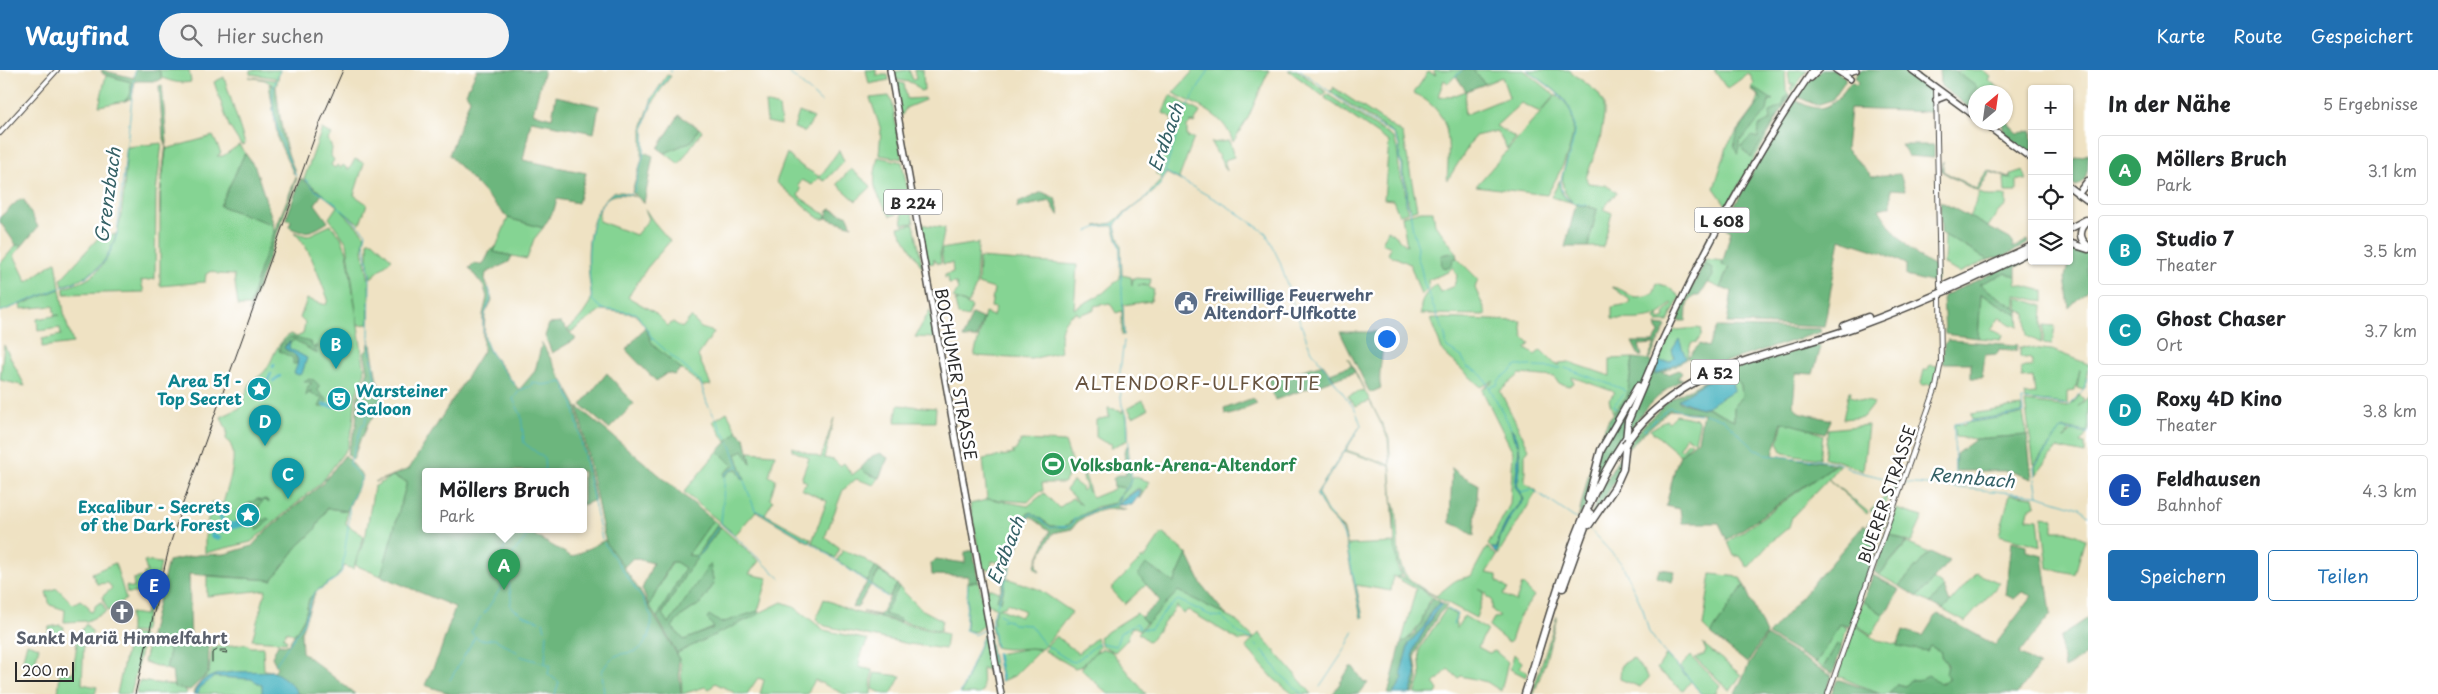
<!DOCTYPE html>
<html lang="de">
<head>
<meta charset="utf-8">
<style>
	:root { --surface:#fff; --page:#f2f2f2; --text:#202124; --muted:#757577; --line:#e0e0e0; --accent:#1f6fb2 }
	body { margin:0; font-family:"Playpen Sans",sans-serif; background:var(--page); color:var(--text) }
	.controls { position:absolute; right:15px; top:15px; display:grid; overflow:hidden; border-radius:5px; box-shadow:0 1px 4px #0004 }
	.controls button { width:45px; height:45px; display:grid; place-items:center; padding:0; border:0; border-bottom:1px solid var(--line); background:var(--surface); color:var(--text); font:25px sans-serif }
	.compass { position:absolute; left:1968px; top:15px; width:45px; height:45px; border-radius:50%; background:var(--surface); box-shadow:0 1px 4px #0004; rotate:29deg }
	.scale { position:absolute; left:15px; bottom:12px; width:59px; box-sizing:border-box; padding-left:5px; border:2px solid #2b2b2b; border-top:0; font-size:14px; line-height:18px; white-space:nowrap; color:#2b2b2b; -webkit-text-stroke:4px #fff; paint-order:stroke }
	.you { position:absolute; left:1386px; top:268px; width:18px; height:18px; margin:-12px; border:4px solid #fff; border-radius:50%; background:#1a73e8; box-shadow:0 0 0 8px #1a73e833 }
	.badge { display:grid; place-items:center; width:32px; height:32px; border-radius:50%; background:var(--accent); color:#fff; font-size:16px; font-weight:700 }
	.pin { position:absolute; translate:-50% -41px; filter:drop-shadow(0 1px 2px #0008) }
	.pin::after { content:''; position:absolute; top:26px; width:18px; height:15px; background:inherit; clip-path:polygon(0 0,100% 0,50% 100%) }
	.popup { position:absolute; left:422px; top:398px; width:165px; height:65px; box-sizing:border-box; display:grid; place-content:center; border-radius:5px; background:var(--surface); filter:drop-shadow(0 1px 4px #0005); font-size:16px; white-space:nowrap; color:var(--muted) }
	.popup b { font-size:19px; color:var(--text) }
	.popup::after { content:''; position:absolute; left:50%; top:100%; margin-left:-10px; border:10px solid transparent; border-top-color:var(--surface) }
	.list { margin:0; padding:0; list-style:none }
	h2 { display:flex; justify-content:space-between; align-items:center; height:65px; margin:0; padding:0 20px; font-size:21px }
	h2 small { font-size:16px; font-weight:400; color:var(--muted) }
	.list li { display:grid; grid-template-columns:32px 1fr auto; gap:15px; align-items:center; box-sizing:border-box; height:70px; margin:0 10px 10px; padding:0 10px; border:1px solid var(--line); border-radius:5px }
	.list b { display:block; font-size:19px; white-space:nowrap }
	.list p { margin:0; font-size:16px; white-space:nowrap; color:var(--muted) }
	.list em { font-size:16px; font-style:normal; color:var(--muted) }
	.actions { display:flex; gap:10px; padding:15px 20px }
	.actions a { flex:1; padding:11px 0; border:1px solid var(--accent); border-radius:5px; text-align:center; font-size:18px; color:var(--accent) }
	.actions .main { background:var(--accent); color:#fff }
	.icon { flex:none; width:28px; height:28px; fill:none; stroke:currentColor; stroke-width:2; stroke-linecap:round; stroke-linejoin:round }
	.map { position:relative; flex:none; width:2088px; height:624px; overflow:hidden }
	header { display:flex; align-items:center; gap:30px; box-sizing:border-box; height:70px; padding:0 25px; background:var(--accent); color:#fff }
	header strong { font-size:24px }
	nav { display:flex; gap:28px; margin-inline-start:auto; font-size:18px }
	.search { width:350px; height:45px; background:var(--page); display:flex; align-items:center; gap:12px; box-sizing:border-box; padding:0 18px; border-radius:28px; color:var(--muted); font-size:19px }
	main { display:flex }
	aside { flex:1; background:var(--surface) }
	.map>svg:first-child { display:block }
	.green { fill:#85d493; stroke:#58805f; fill-rule:evenodd }
	.forest { fill:#6cb67d; stroke:#4c7054; fill-rule:evenodd }
	.water { fill:#43b1bf; stroke:#376e75 }
	.lines { fill:none; stroke-linecap:round; stroke-linejoin:round }
	.stream { stroke:#43b1bf; stroke-width:1 }
	.canal { stroke:#43b1bf; stroke-width:2.5 }
	.river { stroke:#43b1bf; stroke-width:4 }
	.secondary-casing { stroke:#484642; stroke-width:6 }
	.primary-casing { stroke:#484642; stroke-width:8 }
	.motorway-casing { stroke:#484642; stroke-width:9 }
	.secondary { stroke:#fff; stroke-width:4 }
	.primary { stroke:#fff; stroke-width:5 }
	.motorway { stroke:#fff; stroke-width:6 }
	.rail { stroke:#2b2b2b; stroke-width:1 }
	.motorway-bridge-casing { stroke:#484642; stroke-width:9; stroke-linecap:butt }
	.motorway-bridge { stroke:#fff; stroke-width:6 }
	.labels { text-anchor:middle; dominant-baseline:central; stroke-width:5; stroke-linejoin:round; paint-order:stroke }
	.shield { fill:#fff; stroke:#6b6b6b; stroke-width:1 }
	.shield-label { font-size:15px; font-weight:bold; fill:#2b2b2b }
	.service-label { font-size:16px; font-weight:bold; fill:#4e5e75; stroke:#fff; text-anchor:start }
	.street-label { font-size:16px; fill:#2b2b2b; stroke:#fff }
	.culture-label { font-size:16px; font-weight:bold; fill:#0d838f; stroke:#fff; text-anchor:end }
	.leisure-label { font-size:16px; font-weight:bold; fill:#27864d; stroke:#fff; text-anchor:start }
	.worship-label { font-size:16px; font-weight:bold; fill:#5b616d; stroke:#fff }
	.water-label { font-size:18px; font-style:italic; fill:#356166; stroke:#fff }
	.quarter-label { font-size:19px; letter-spacing:1px; fill:#67533f; stroke:#fff }
</style>
</head>
<body>
<header>
<strong>Wayfind</strong>
<div class="search"><svg class="icon" aria-label="search" viewBox="0 0 24 24"><circle cx="10" cy="10" r="6"/><path d="M15 15l6 6"/></svg>Hier suchen</div>
<nav><a>Karte</a><a>Route</a><a>Gespeichert</a></nav>
</header>
<main>
<div class="map">
<svg width="2088" height="624" viewBox="0 0 2088 624">
	<rect width="100%" height="100%" fill="#fff"/>
	<filter id="ink" filterUnits="userSpaceOnUse"><feTurbulence type="fractalNoise" baseFrequency=".02" numOctaves="2"/><feDisplacementMap in="SourceGraphic" scale="10" xChannelSelector="R" yChannelSelector="G"/><feConvolveMatrix kernelMatrix="1 2 1 2 8 2 1 2 1" color-interpolation-filters="sRGB"/></filter>
	<filter id="wash" filterUnits="userSpaceOnUse"><feTurbulence type="fractalNoise" baseFrequency=".0096" numOctaves="4" result="noise"/><feDisplacementMap in="SourceGraphic" scale="20" xChannelSelector="R" yChannelSelector="G"/><feGaussianBlur stdDeviation="1.12" result="paint"/><feColorMatrix in="noise" values="0 0 0 0 0 0 0 0 0 0 0 0 0 0 0 0 0 1.4 0 .05"/><feComposite in="paint" operator="in"/></filter>
	<g filter="url(#wash)">
		<rect width="100%" height="100%" fill="#efe2c3"/>
		<!-- green -->
		<g class="green">
			<path d="M159 0H189L191 12C180 14 173 12 162 8Z"/>
			<polygon points="250,0 280,0 276,17 265,10 249,7 275,10 276,8 250,4"/>
			<polygon points="866,0 876,0 876,5 888,5 889,10 869,14"/>
			<polygon points="909,0 913,10 916,9 914,0 923,0 924,20 920,21 913,13 893,9 892,2"/>
			<path d="M1194 0H1269L1248 48 1233 72C1224 43 1197 36 1173 23Z"/>
			<polygon points="1288,0 1297,0 1326,22 1323,26"/>
			<path d="M1433 0H1462L1448 13 1444 10 1438 26 1450 27 1466 21 1464 45 1509 27 1502 7 1485 14 1473 0H1524L1555 25 1540 42 1521 33 1496 56 1516 68 1507 79 1497 61 1475 66 1447 111C1449 71 1454 44 1414 23L1428 2 1436 5Z"/>
			<path d="M1527 0H1569L1598 23 1604 34V45L1600 70 1586 108 1588 113 1605 115 1617 122 1603 139 1612 143 1603 177H1588L1597 139 1551 127 1560 110C1559 122 1563 128 1574 133 1541 108 1592 68 1566 32 1557 19 1539 10 1527 0Z"/>
			<polygon points="1714,0 1785,0 1786,20 1790,26 1726,138 1726,135 1714,118 1728,74 1755,38 1759,26 1751,20 1754,13 1749,3 1727,19"/>
			<polygon points="1788,0 1807,0 1792,22 1790,18 1795,14 1790,15"/>
			<polygon points="1958,0 1983,0 1990,6 1988,10 1999,18 1999,22 1976,22 1975,32 1969,27 1957,3"/>
			<polygon points="106,5 131,12 131,23 125,31 99,36"/>
			<path d="M667 5 671 6C659 21 648 38 644 58 643 68 646 79 642 88V58L652 28Z"/>
			<polygon points="224,7 245,74 241,75 229,56 214,12"/>
			<polygon points="894,11 904,14 907,29 924,28 925,30 906,38 901,47"/>
			<polygon points="1333,17 1403,64 1417,139 1411,141 1408,133 1407,115 1403,104 1403,95 1399,88 1400,77 1394,64 1330,21 1334,19"/>
			<path d="M1327 24 1393 68C1400 80 1397 94 1401 107 1402 111 1405 113 1405 118 1406 127 1405 133 1408 142L1399 145 1393 130 1384 129 1389 72 1325 28Z"/>
			<path d="M1170 25 1200 42 1194 53 1191 52 1187 56V67L1194 68 1179 108 1181 111 1166 103C1157 130 1125 135 1115 156L1121 176 1122 205 1131 207 1132 215 1133 208 1151 209 1150 215H1138L1149 216V218L1154 220 1151 231 1123 235 1124 265H1122V241L1116 243 1110 233 1094 236V240L1078 245 1077 242C1059 249 1059 269 1061 282L1031 289 974 286 985 243 993 246 996 238 991 237 994 219 978 214 979 188 1077 195 1074 239 1103 223 1120 208V178L1113 156H1096L1112 153 1144 129 1160 111 1162 108 1155 103H1157L1173 48 1163 43Z"/>
			<polygon points="889,26 892,31 902,89 879,85 881,60 870,28"/>
			<path d="M1555 26H1558C1591 51 1562 98 1547 125L1476 116Z"/>
			<polygon points="765,33 779,37 781,55 767,52"/>
			<polygon points="799,42 814,48 805,62 794,58"/>
			<polygon points="699,58 702,61 679,94 665,83 692,71"/>
			<path d="M322 59 332 65 328 69 332 78 331 86 334 90 331 95 335 98 337 95 341 98 343 95 349 100 355 89 364 93 354 125 367 134 360 154 342 141 365 165C360 181 367 195 369 211 370 225 368 240 369 254L358 255 347 173 329 148 337 136 304 109Z"/>
			<path d="M213 66 221 83 217 86H223L239 75 245 83 220 136 273 154C277 170 265 186 260 200 256 212 253 224 250 236H238L234 205 218 204 212 201 206 204 205 212 160 216V125L166 79Z"/>
			<polygon points="1229,71 1234,87 1224,90 1227,101 1211,73"/>
			<path d="M162 73 156 123 155 209 141 211 144 222 64 224V218C72 215 85 212 92 206 126 178 123 117 127 77Z"/>
			<polygon points="839,80 844,91 825,111 819,108 812,115 802,110 798,116 801,119 798,126 826,145 825,149 820,149 776,112 787,83 796,93 820,107"/>
			<path d="M878 87 902 92 914 153 903 154 901 138H896L897 144 890 146C874 118 871 119 878 87Z"/>
			<polygon points="851,99 870,115 871,117 856,131 837,114"/>
			<polygon points="2023,100 2027,110 2017,109 2017,122 2005,122 2004,108 2010,109 2011,104"/>
			<path d="M613 122H623L636 127C615 121 597 125 599 151L636 165 649 149 645 139 653 151 670 171 647 198 628 227 654 242 668 256 673 252 682 258 691 247 701 258 714 262 698 286 711 315 703 316 665 287 652 274 645 256 635 244 602 240 571 262 568 259C577 252 585 243 590 232 593 225 589 213 589 205 586 177 589 141 613 122Z"/>
			<polygon points="1980,123 1987,126 2006,126 2006,136 1998,142 1988,157 1969,147"/>
			<path d="M1421 141H1433L1435 154 1456 182 1441 185 1457 188 1478 209 1475 218 1487 245 1421 244C1419 231 1426 222 1436 214L1440 222 1454 216 1457 206 1453 197 1448 202 1428 210 1429 218 1421 225 1410 194 1388 184 1391 177 1382 173 1388 160 1407 176 1402 146Z"/>
			<polygon points="508,148 543,158 534,169 527,189 494,182"/>
			<polygon points="914,154 923,199 898,157"/>
			<polygon points="919,154 945,158 940,182 941,193 937,193 934,189 934,193 927,194"/>
			<path d="M331 155 341 167 347 182 365 302 356 325 353 356 347 378 322 412 251 472 205 483V467L211 432 223 434C227 417 242 382 226 369L227 361 221 347 240 338 251 311C277 299 267 281 290 264L297 267 303 264 305 253 300 248 307 229 326 235 328 229C318 206 312 180 294 162L307 166Z"/>
			<path d="M116 164C106 197 94 204 63 216L61 209 99 167Z"/>
			<polygon points="1945,165 1988,190 1959,203 1944,194"/>
			<polygon points="368,171 373,171 392,189 371,208 368,196"/>
			<polygon points="978,173 976,216 968,234 953,228 958,220 956,213 949,214 948,207 945,208 945,205 953,202 952,193 943,194 941,179"/>
			<polygon points="19,174 22,176 14,185 27,212 56,191 60,218 0,242 0,194 16,175"/>
			<polygon points="1706,189 1723,191 1722,195 1729,196 1720,218 1707,212 1709,195 1704,193"/>
			<polygon points="2006,203 2016,206 2016,214 2044,221 2044,232 2016,225 2016,239 1978,214"/>
			<path d="M1657 213 1670 218 1680 227 1668 252H1657L1655 248 1658 246 1659 250 1665 248 1664 244 1673 234 1671 233C1658 253 1633 249 1612 249V237L1628 234 1630 230 1612 217C1633 221 1625 232 1653 224Z"/>
			<polygon points="60,219 65,248 73,273 42,277 42,269 61,265 60,258 38,261 37,249 59,245 55,246 53,236 21,239 20,235"/>
			<polygon points="1981,224 2018,245 2019,257 2010,254 2000,247 1991,260 2003,265 2001,270 1978,268"/>
			<polygon points="2017,227 2043,236 2041,273 2027,266 2026,243 2018,240"/>
			<polygon points="958,230 972,237 968,247 958,245 955,231"/>
			<polygon points="930,240 935,268 915,267"/>
			<polygon points="1432,248 1521,251 1523,267 1530,273 1526,279 1535,285 1541,280 1555,294 1560,295 1559,293 1569,292 1610,306 1610,289 1633,288 1627,327 1613,343 1609,330 1615,322 1572,307 1574,313 1569,316 1558,313 1555,307 1520,304 1500,321 1529,379 1525,384 1525,413 1537,421 1498,485 1488,475 1510,434 1513,382 1482,320 1494,310 1481,317 1443,282 1430,249"/>
			<polygon points="2044,255 2055,256 2052,275 2043,274"/>
			<polygon points="1697,258 1702,259 1701,266 1697,272 1691,273 1687,289 1652,308 1650,306 1672,263 1675,260"/>
			<polygon points="4,275 25,316 0,310"/>
			<polygon points="2020,277 2052,280 2088,294 2085,318 2083,320 2077,318 2080,300 2075,321 2067,322 2067,334 2026,330 2025,325 2035,324 2033,307 2022,308 2021,297 2033,297 2031,289 2020,287"/>
			<polygon points="1348,288 1389,368 1395,472 1390,396 1345,381 1318,423 1328,443 1344,460 1347,474 1343,460 1327,444 1316,424 1361,355 1346,380 1390,395 1388,368 1370,331 1355,336 1348,326 1364,320"/>
			<polygon points="1930,295 1938,296 1933,314 1923,315 1921,313 1924,300 1927,300"/>
			<polygon points="1733,304 1741,315 1742,326 1734,336 1734,350 1707,337 1713,326"/>
			<polygon points="1849,321 1851,321 1850,326 1874,333 1863,347 1843,349"/>
			<polygon points="2080,325 2084,329 2078,337 2088,327 2088,362 2063,358 2034,395 2025,332 2069,337"/>
			<polygon points="1143,330 1148,339 1133,347 1128,338"/>
			<polygon points="898,335 936,338 935,352 895,352"/>
			<polygon points="2021,336 2022,343 1972,350 1971,344"/>
			<path d="M1108 338 1120 340 1122 343 1123 339C1129 348 1128 359 1128 370L1110 378 1112 374 1104 372 1096 367V350L1109 347Z"/>
			<polygon points="727,342 737,361 726,372 713,351"/>
			<polygon points="2023,344 2027,365 1976,369 1956,367 1954,354 1964,355 1966,353"/>
			<polygon points="1676,345 1697,349 1699,354 1695,371 1686,366 1679,378 1682,380 1688,371 1692,373 1680,385 1650,360 1666,350 1669,352"/>
			<polygon points="834,348 824,388 834,390 840,396 844,393 852,405 861,398 866,403 879,408 874,415 856,409 843,420 825,467 840,478 835,488 812,472 827,431 801,419 807,412 803,410 802,407 809,388 792,380 792,377 821,388"/>
			<polygon points="1783,352 1798,355 1823,365 1820,389 1783,383 1778,373"/>
			<polygon points="1868,355 1863,401 1836,390 1824,388 1828,359"/>
			<polygon points="2062,359 2069,361 2064,369 2071,361 2087,364 2080,373 2085,374 2085,384 2057,378 2036,405 2035,396"/>
			<polygon points="1021,370 1065,372 1074,399 1068,403 1067,409 1063,413 1042,413 1043,421 1038,422 1028,432 987,429 983,389 1014,384 1012,382 1016,380"/>
			<polygon points="743,380 747,384 751,393 749,382 775,384 769,406 776,409 770,429 773,431 765,444 811,469 810,473 756,441 735,465 684,422 718,381 733,396 724,403 737,399 740,402 736,384"/>
			<polygon points="1836,394 1839,395 1828,409 1868,442 1867,444 1828,409 1792,447 1789,457 1770,473 1748,498 1740,486 1734,486 1728,472"/>
			<polygon points="1083,399 1092,428 1114,419 1114,416 1125,418 1115,433 1096,437 1064,457 1051,456 1030,442 1007,499 1001,497 1002,493 992,491 991,499 982,499 970,434 990,429 1028,436 1044,423 1059,438 1072,428 1082,435 1066,420 1073,411 1081,417 1082,421 1086,417 1088,422 1083,408 1084,404 1080,403"/>
			<polygon points="392,406 407,412 381,506 355,495 366,464 374,417"/>
			<path d="M1133 406 1150 412 1139 429 1142 421 1138 418 1119 433C1120 424 1129 416 1133 406Z"/>
			<polygon points="1895,416 1898,419 1894,430 1890,426 1885,429 1887,432 1872,443 1870,441"/>
			<polygon points="2010,424 2034,427 2036,435 2029,439 2027,448 2038,449 2041,476 1999,465"/>
			<path d="M1394 433C1397 439 1397 449 1397 456 1400 499 1395 504 1436 526L1456 510 1471 506 1487 477 1497 486 1486 503 1497 505V511L1508 519 1503 525 1516 531 1522 514 1534 526 1519 547 1511 571 1509 573 1489 557 1494 548 1500 547 1492 540V530L1486 526 1487 524 1478 518 1484 524 1476 548 1412 514C1389 499 1396 457 1394 433Z"/>
			<polygon points="327,438 347,441 346,454 364,466 353,499 344,496 336,508 316,521 309,529 305,546 295,565 287,561 283,567 287,570 286,572 252,570 266,520 207,526 207,506 272,510 298,476 314,461"/>
			<polygon points="1896,439 1923,447 1911,473 1887,463"/>
			<polygon points="2042,447 2053,448 2053,461 2067,461 2085,469 2075,504 2048,498"/>
			<polygon points="713,450 718,454 696,486 688,485"/>
			<path d="M721 457 759 491 749 504 768 508 758 541C732 549 709 560 684 570L672 557 680 547 701 533 714 514 710 495 669 554 662 545 688 500Z"/>
			<polygon points="1162,463 1187,484 1174,513 1138,505 1147,514 1125,534 1111,519 1141,489 1145,488"/>
			<polygon points="1395,473 1397,496 1401,505 1396,507 1402,507 1434,528 1428,532 1421,554 1404,573 1401,574 1416,519 1393,506 1391,521 1356,515 1363,547 1361,548 1346,475"/>
			<polygon points="1907,473 1929,483 1899,516 1879,505"/>
			<polygon points="843,480 861,487 876,497 868,512 837,490"/>
			<polygon points="144,491 161,493 151,542 148,541 143,563 130,562 130,543 145,545 148,531 139,523 127,523 126,516 134,518 133,509 144,507 144,503 147,502"/>
			<polygon points="672,492 676,492 685,498 657,548 649,536"/>
			<polygon points="115,493 126,529 108,541 102,527 112,518 108,513 97,514 92,503"/>
			<polygon points="880,501 897,514 889,527 871,514"/>
			<polygon points="1976,503 2000,513 1965,552 1943,540"/>
			<polygon points="1711,504 1740,507 1744,515 1711,564 1703,556"/>
			<path d="M1006 508 1038 519 1072 542C1061 555 1053 567 1042 579 1026 576 1010 582 995 577L991 555 994 554 993 548 997 538 987 534 985 519H992L999 522 997 530 1001 531ZM1007 533 1025 541 1020 547 999 538 1005 537Z"/>
			<polygon points="1933,509 1944,517 1930,533 1918,527"/>
			<polygon points="968,512 979,512 986,553 975,562 966,560"/>
			<polygon points="899,517 921,539 942,550 940,561 900,551 883,544"/>
			<polygon points="57,518 73,534 80,530 89,537 89,541 92,542 96,535 102,532 106,542 87,551 64,552 65,540 50,535 46,522"/>
			<polygon points="1178,521 1234,549 1253,567 1253,569 1240,571 1188,540 1183,544 1177,536 1149,572 1138,563"/>
			<polygon points="824,529 854,542 947,564 945,579 909,574 825,556 816,549"/>
			<polygon points="1863,531 1884,545 1872,565 1855,554"/>
			<polygon points="782,532 793,536 824,560 868,570 860,586 859,597 872,600 871,624 844,624 815,610 807,624 760,624 764,610 758,608 747,624 737,624 715,613 710,619 705,617 682,624 681,595 677,583"/>
			<polygon points="1446,539 1456,545 1456,559 1464,546 1487,560 1478,577 1489,583 1495,581 1508,592 1501,621 1487,612 1461,606 1458,608 1448,599 1434,614 1438,620 1436,624 1415,624 1421,607 1419,580"/>
			<polygon points="1137,543 1146,553 1140,560 1135,557 1131,558 1127,570 1115,582 1102,576 1099,567"/>
			<polygon points="1557,546 1546,590 1534,624 1532,624"/>
			<polygon points="86,554 93,563 84,569 82,614 97,617 95,624 58,624 60,602 73,603 77,573 73,572"/>
			<polygon points="1840,554 1847,558 1841,577 1837,574 1823,598 1816,593"/>
			<polygon points="60,555 64,557 62,570 46,570 49,557"/>
			<path d="M1855 555 1877 570 1927 581 1930 576 1942 582 1941 586C1948 594 1951 604 1946 613L1914 611 1905 616 1897 614 1889 624H1880L1838 606Z"/>
			<polygon points="987,557 995,599 982,599 983,621 980,624 961,624"/>
			<polygon points="1259,563 1312,624 1293,624 1274,609 1246,577"/>
			<polygon points="130,564 142,565 144,567 131,624 117,624"/>
			<polygon points="150,566 168,572 169,586 166,599 144,592"/>
			<polygon points="1056,566 1078,583 1096,568 1100,577 1082,596 1075,598 1045,581 1048,574"/>
			<polygon points="27,573 39,577 34,596 22,592"/>
			<polygon points="246,574 251,577 263,577 264,600 285,602 303,624 193,624 194,620 209,602 212,577"/>
			<polygon points="1703,574 1741,605 1731,620 1729,620 1695,588 1704,585 1706,581"/>
			<polygon points="1031,578 1040,580 1014,606 1001,611 996,584"/>
			<polygon points="1103,579 1111,581 1146,624 1108,624 1081,599 1094,583"/>
			<polygon points="1514,584 1522,592 1520,598 1528,603 1526,607 1510,599"/>
			<polygon points="1666,585 1691,611 1683,621 1657,599"/>
			<polygon points="1691,586 1720,615 1715,624 1701,624 1680,597"/>
			<polygon points="1633,588 1649,608 1640,617 1620,609 1621,595"/>
			<polygon points="874,603 901,606 891,624 884,624 873,619"/>
			<polygon points="139,611 173,615 187,621 186,624 136,624"/>
		</g>
		<!-- forest -->
		<g class="forest">
			<polygon points="101,0 134,8 135,0 159,0 162,8 157,11 135,11 132,28 125,31 131,23 131,12 103,4"/>
			<polygon points="477,0 544,0 533,43 552,48 556,26 599,36 594,63 531,51 523,90 586,103 578,133 557,129 554,140 543,158 508,148 449,85 470,29 466,23"/>
			<polygon points="1462,0 1473,0 1485,14 1466,21 1456,6"/>
			<polygon points="1821,0 1833,0 1845,7 1845,11 1832,30 1816,35 1798,27 1810,10"/>
			<path d="M1860 0H1907L1930 19 1932 42 1850 39 1846 79 1872 106 1900 104 1905 120 1891 119V136L1879 139C1889 157 1917 192 1937 197V210L1934 213 1906 206V194L1883 183 1840 169 1824 257 1727 253 1732 221 1720 218 1729 197 1722 195 1731 161 1723 157 1763 83 1796 30C1824 47 1834 35 1851 12L1856 15 1858 13 1855 7Z"/>
			<polygon points="1939,0 1954,0 1977,17 1969,27 1975,32 1975,42 1942,17 1940,13"/>
			<path d="M269 14 276 17C280 47 282 74 295 101L294 104 278 70Z"/>
			<polygon points="162,15 167,72 160,125 160,144 160,125 166,74 163,66 159,16"/>
			<polygon points="1754,18 1773,30 1769,30 1767,41 1739,72 1738,85 1734,77 1738,62 1761,30 1759,25 1752,19"/>
			<polygon points="1789,25 1789,28 1751,88 1741,77 1751,66 1758,68 1759,56 1771,50 1770,42 1783,35 1785,27"/>
			<polygon points="679,45 699,58 692,71 665,83 658,78"/>
			<polygon points="2006,51 2018,63 2031,61 2032,86 2004,64 2002,53"/>
			<polygon points="1901,75 1934,75 1934,88 1908,86"/>
			<polygon points="644,82 653,86 644,133 632,122"/>
			<polygon points="245,83 255,97 274,155 220,136"/>
			<path d="M2088 84C2088 96 2088 115 2075 116L2069 112V91Z"/>
			<polygon points="1943,91 1943,101 1976,119 1988,100 2012,109 1990,102 1978,122 1941,101"/>
			<polygon points="296,107 297,108 249,242 260,198"/>
			<path d="M301 108 322 124 315 134 328 152C314 161 305 166 289 157L291 151 286 149Z"/>
			<polygon points="1042,122 1055,128 1060,145 1058,145 1050,131 1017,138 1018,133"/>
			<polygon points="20,129 24,130 38,157 22,176 19,174 17,176 0,152 0,147"/>
			<polygon points="1940,131 2010,169 2013,173 2013,178 2028,170 2029,173 2007,185 1988,190 1941,163"/>
			<polygon points="1576,134 1597,139 1588,177 1565,177"/>
			<polygon points="831,139 848,146 852,156 826,148 828,141"/>
			<polygon points="496,175 494,182 512,186 509,192 486,203 485,209 492,230 485,244 484,264 488,279 519,320 535,301 542,273 576,335 595,430 583,435 583,401 425,401 425,459 537,459 534,465 572,487 605,470 639,520 678,586 681,624 451,624 425,615 439,585 455,537 381,506 407,412 392,406 375,412 409,399 483,281 483,245 487,227 484,217 469,198 474,193 483,195 490,181"/>
			<polygon points="2072,177 2088,184 2088,219 2069,238 2065,207"/>
			<polygon points="1456,182 1457,188 1453,189 1452,195 1445,198 1442,197 1441,185"/>
			<polygon points="2032,185 2032,189 2016,197 2016,206 2006,203 1979,214 2018,240 2018,245 1981,224 1978,268 1945,264 1943,226"/>
			<path d="M1704 193 1712 198 1713 206 1699 226C1684 225 1688 240 1686 251H1676Z"/>
			<polygon points="972,244 983,249 977,268 963,268"/>
			<polygon points="561,253 576,269 552,283 545,266 549,254"/>
			<polygon points="1656,255 1666,256 1650,288 1648,288 1655,274 1639,275 1642,286 1639,286 1632,272 1654,272 1659,263"/>
			<polygon points="645,257 653,275 681,299 674,305 667,303 656,311 626,280"/>
			<polygon points="1717,257 1820,259 1821,262 1705,298 1694,294 1688,287 1700,274 1708,277"/>
			<path d="M1340 262H1384C1384 276 1377 309 1381 318L1370 323Z"/>
			<polygon points="290,267 310,272 314,279 316,275 317,284 295,270 285,275 286,280 295,284 297,294 293,294 293,288 279,281 281,274"/>
			<polygon points="370,269 377,311 384,323 375,346 368,353 365,362 360,370 353,390 347,384 356,356 358,326 368,301 364,283 368,279"/>
			<polygon points="1948,270 2018,275 2016,281 1999,279 1997,284 1985,285 1982,308 1971,308 1971,293 1943,293 1944,274"/>
			<path d="M1815 275 1821 277 1813 304 1796 303 1793 335 1799 342 1831 350 1825 363 1782 352 1773 385 1836 394 1727 470 1719 453H1682L1680 439 1666 436 1675 398 1680 385 1698 370 1703 343 1669 340C1655 354 1641 364 1628 379V374L1645 353 1670 330 1715 305ZM1733 304 1741 315 1742 326 1734 336V350L1706 337 1701 338 1679 332C1691 316 1714 308 1733 304Z"/>
			<path d="M1633 288 1650 290 1655 298 1654 305 1658 302 1669 304 1679 300 1682 303 1677 309H1683C1630 338 1609 400 1578 449L1595 376 1609 349 1627 327Z"/>
			<polygon points="1323,294 1334,309 1275,330 1268,310"/>
			<polygon points="1352,295 1355,302 1335,309 1330,303"/>
			<polygon points="607,303 634,334 609,359 581,335"/>
			<polygon points="308,309 314,310 319,315 318,321 327,330 324,337 319,337 323,328 310,323 311,320 306,326 308,316 312,313 304,311"/>
			<polygon points="1253,328 1257,334 1230,345 1225,344 1224,339"/>
			<polygon points="578,337 713,450 688,485 696,486 718,454 721,457 688,500 662,544 669,554 710,494 714,514 701,533 680,547 672,557 684,570 714,558 707,548 709,545 721,553 758,541 759,544 677,583 657,548 685,498 676,492 671,492 649,536 642,519 653,493 633,488 624,497 607,474 604,465"/>
			<polygon points="737,361 745,368 751,394 743,380 736,384 745,410 743,410 737,399 732,400 724,407 724,403 733,396 718,381"/>
			<polygon points="2027,365 2032,409 2009,401 1955,401 1956,384 1976,369"/>
			<path d="M1128 375 1131 407 1129 417 1120 427 1117 437 1127 440C1108 436 1083 442 1072 459L1053 463 1038 489 1037 495 1040 502 1034 497 1050 461 1030 446 1006 508 1001 531 997 530 1027 444 1031 442 1051 456 1064 457C1080 444 1095 438 1115 433L1125 418 1114 416 1113 409 1117 405H1126L1124 381Z"/>
			<polygon points="1625,377 1623,399 1586,457 1603,416"/>
			<polygon points="880,383 888,388 879,408 866,403 861,398 872,386"/>
			<polygon points="345,385 363,406 347,441 327,438 314,461 298,476 272,510 189,504 191,576 209,575 208,603 190,620 174,617 172,601 166,599 169,586 168,572 150,566 168,491 198,485 225,484 252,476 264,463 323,413"/>
			<polygon points="1452,398 1459,404 1478,414 1474,466 1459,456 1450,453"/>
			<polygon points="257,429 260,429 259,431 265,429 269,431 269,433 265,430 260,434 257,444 263,451 267,448 270,450 257,461 251,446 253,438 246,435"/>
			<polygon points="1884,436 1891,438 1883,461 1867,454"/>
			<polygon points="1864,455 1882,462 1849,557 1840,554 1816,593 1768,565"/>
			<polygon points="1887,463 1907,472 1879,505 1874,502"/>
			<polygon points="2012,471 2026,475 2026,481 2043,485 2051,544 2019,584 2039,595 2017,624 1889,624 1897,614 1905,616 1910,610 1917,611 1928,605 1942,614 1949,609 1946,604 1948,595 1941,586 1942,582 1930,576 1927,581 1897,576 1903,560 1923,566 1935,547 1939,544 1995,575 2032,526 2022,522 2014,529 2006,525"/>
			<polygon points="973,480 979,512 968,512 968,506 932,505 931,494 936,489 965,493 965,482"/>
			<polygon points="1930,482 1949,491 1918,527 1899,516"/>
			<polygon points="1187,484 1202,515 1226,545 1178,521 1147,554 1141,547 1160,531 1138,505 1146,494 1174,513"/>
			<polygon points="876,497 895,512 879,501 857,538 852,537"/>
			<polygon points="1660,499 1675,501 1672,512 1656,507"/>
			<polygon points="1873,505 1900,520 1884,545 1863,531"/>
			<polygon points="897,514 899,517 884,544 900,549 900,552 863,542 880,545"/>
			<polygon points="1744,515 1766,564 1747,593 1711,564"/>
			<polygon points="1944,517 1950,533 1943,540 1930,533"/>
			<polygon points="316,521 301,562 302,582 355,624 298,624 293,617 274,602 277,597 272,587 278,574 288,575 305,547 309,529"/>
			<polygon points="1434,528 1447,536 1439,544 1418,578 1415,585 1418,609 1413,624 1410,624 1416,605 1413,584 1415,577 1440,534 1433,538 1424,557 1409,573 1407,586 1404,590 1403,609 1393,624 1388,624 1401,574 1414,564 1421,554 1427,535"/>
			<polygon points="2088,548 2088,583 2064,599 2060,567"/>
			<polygon points="1766,566 1832,606 1825,624 1735,624 1749,594"/>
			<polygon points="1837,574 1842,577 1833,604 1823,598"/>
			<polygon points="1350,597 1353,597 1364,612 1368,613 1359,624 1333,624"/>
			<polygon points="1837,610 1840,610 1880,624 1831,624"/>
		</g>
		<!-- water -->
		<g class="water">
			<polygon points="1679,269 1686,288 1655,305 1659,292 1670,292 1674,288 1672,280"/>
			<path d="M290 271 289 278 307 288 302 304 298 305 294 303C301 287 299 287 284 278Z"/>
			<polygon points="1733,304 1732,312 1734,320 1706,337 1701,338 1678,330 1705,312"/>
			<path d="M1511 358C1522 369 1522 400 1517 414L1524 430 1512 445 1500 468 1497 484 1491 478H1497L1499 467 1509 446 1523 429 1515 416 1519 377 1514 369Z"/>
			<polygon points="1137,420 1140,420 1140,424 1132,435 1117,435"/>
			<polygon points="1441,532 1442,534 1433,545 1415,577 1413,584 1416,605 1410,624 1393,624 1403,609 1401,602 1409,573 1424,557 1432,540"/>
			<path d="M271 601C282 605 293 614 298 624H262V615L251 609 214 607 200 618 198 624H194C201 596 249 603 271 601Z"/>
		</g>
		<g class="lines">
			<!-- stream -->
			<g class="stream">
				<polyline points="786,0 821,32"/>
				<path d="M1300 0C1331 22 1360 46 1393 64L1399 75V89L1402 95V104L1407 119 1406 132 1410 140 1413 161 1418 177 1417 187 1420 194 1424 213 1445 265 1447 278 1462 287 1467 297 1479 302 1486 311 1511 358"/>
				<path d="M1527 0C1561 26 1584 36 1570 83 1567 94 1561 104 1560 116 1563 129 1574 135 1587 135"/>
				<polyline points="671,2 671,0"/>
				<polyline points="134,6 135,0"/>
				<polyline points="277,7 280,0"/>
				<polyline points="1455,7 1462,0"/>
				<path d="M276 10C264 36 285 81 296 106"/>
				<polyline points="1166,102 1227,136 1266,163 1280,192 1295,240"/>
				<polyline points="305,109 315,120 335,133 366,163 364,172 370,207 369,267 371,285"/>
				<polyline points="634,122 644,82 644,57 653,27 669,6"/>
				<path d="M631 124 613 123C582 148 588 195 592 230L602 239 636 243 653 269 700 311 707 333 731 376 755 440 765 445"/>
				<polyline points="1088,161 1098,157 1114,154"/>
				<path d="M62 217C94 205 106 198 117 164L134 10"/>
				<path d="M489 218C494 231 487 234 484 247 479 275 499 295 515 315"/>
				<polyline points="0,242 60,218"/>
				<polyline points="1297,244 1310,278 1356,341"/>
				<polyline points="1124,265 1120,179 1114,154 1161,114 1184,42 1209,0"/>
				<polyline points="1124,271 1119,309 1122,336 1127,345 1128,370"/>
				<polyline points="1534,297 1561,298"/>
				<polyline points="1565,298 1623,319 1625,323 1614,335 1616,339"/>
				<polyline points="1490,317 1497,315 1499,310 1517,296 1531,296"/>
				<polyline points="2026,330 2069,335"/>
				<polyline points="2070,334 2084,320 2087,308"/>
				<polyline points="1704,344 1723,349 1755,379 1766,385 1836,392 1851,400 1900,412"/>
				<polyline points="1644,360 1669,337 1687,343 1700,344"/>
				<polyline points="545,401 544,388 524,373 521,345 513,329 520,320 531,316 532,312 542,315 563,312 573,334 602,469"/>
				<polyline points="2035,406 2034,397 2062,359 2088,363"/>
				<polyline points="2035,409 2038,425"/>
				<polyline points="1905,413 2036,425"/>
				<polyline points="1955,418 1954,354 2023,343 2022,330 2024,330"/>
				<polyline points="1521,422 1532,419 1576,449"/>
				<polyline points="2037,425 2080,438 2088,445"/>
				<polyline points="723,429 725,404 737,396"/>
				<polyline points="723,431 721,454 780,508"/>
				<polyline points="766,446 809,471"/>
				<polyline points="349,449 349,435 362,408 351,397 350,393 362,355 365,354 366,347 382,327 379,324 381,319 375,310 372,288"/>
				<path d="M531 459C525 472 510 482 508 496 505 509 514 524 510 536L523 545 539 551"/>
				<polyline points="1590,460 1591,461"/>
				<polyline points="1593,463 1622,494 1643,539 1649,562 1663,581 1688,607 1701,624"/>
				<polyline points="711,467 719,456"/>
				<polyline points="810,472 820,479"/>
				<path d="M604 473 644 531 652 548 649 568 647 567C641 588 625 579 612 588 608 591 605 597 602 601L604 624"/>
				<path d="M1346 474C1342 452 1325 445 1317 424L1361 355 1357 344"/>
				<polyline points="1347,476 1362,547"/>
				<polyline points="822,480 887,527"/>
				<polyline points="697,488 711,468"/>
				<polyline points="968,514 965,560 973,563"/>
				<path d="M997 535 1029 445 1032 443 1051 458C1055 456 1065 457 1071 456L1074 449 1090 443 1093 440 1117 434C1119 423 1131 418 1131 407 1132 396 1125 383 1129 372"/>
				<polyline points="1448,539 1457,544 1453,555"/>
				<polyline points="484,544 502,516 499,489 514,459"/>
				<polyline points="999,544 1004,547"/>
				<polyline points="1002,550 1007,549 1013,554 1030,555 1044,574"/>
				<polyline points="543,552 545,559"/>
				<polyline points="992,558 992,547 996,538"/>
				<polyline points="993,558 996,577"/>
				<polyline points="1142,559 1151,559 1166,540 1178,530 1212,546 1222,547 1240,564 1251,569"/>
				<polyline points="986,560 993,593"/>
				<polyline points="974,565 985,559"/>
				<polyline points="475,567 481,570 495,569 517,582"/>
				<polyline points="1101,573 1116,576 1120,563 1137,553 1140,558"/>
				<polyline points="1255,574 1269,588 1278,602 1303,624"/>
				<polyline points="289,575 304,553 313,524 338,507 342,501 349,450"/>
				<polyline points="1047,576 1070,591 1075,592 1099,573"/>
				<polyline points="520,586 550,595 548,604 559,612 555,624"/>
				<polyline points="545,593 547,564"/>
				<polyline points="276,594 288,576"/>
				<polyline points="450,610 475,567 471,562 481,547"/>
				<polyline points="1320,617 1344,581 1354,561"/>
				<polyline points="960,624 986,559"/>
			</g>
			<!-- canal -->
			<g class="canal">
				<polyline points="273,297 274,295"/>
				<polyline points="273,311 280,306"/>
				<polyline points="267,315 259,320 255,318 257,315 267,313 271,303"/>
				<polyline points="997,584 1002,610"/>
			</g>
			<!-- river -->
			<g class="river">
				<polyline points="324,335 333,336"/>
				<polyline points="244,442 249,443 249,448 241,450 235,454 230,454 229,458 246,454 250,456"/>
				<polyline points="214,460 212,466 219,468"/>
				<polyline points="223,461 225,457 219,443 225,441"/>
			</g>
		</g>
	</g>
	<g filter="url(#ink)">
		<g class="lines">
			<!-- secondary casing -->
			<g class="secondary-casing">
				<g id="secondary">
					<polyline points="1936,18 1940,216"/>
					<polyline points="0,63 57,0"/>
					<polyline points="1828,624 1936,317 1941,292 1940,227"/>
				</g>
			</g>
			<!-- primary casing -->
			<g class="primary-casing">
				<g id="primary">
					<polyline points="890,0 1001,624"/>
					<polyline points="1836,0 1850,9"/>
					<polyline points="1912,0 1976,47"/>
					<polyline points="1845,3 1856,0"/>
					<polyline points="1811,8 1819,0"/>
					<polyline points="1936,30 1946,26"/>
					<polyline points="1982,52 2032,89"/>
					<polyline points="2069,117 2088,131"/>
					<path d="M1661 273C1705 178 1754 86 1813 0"/>
				</g>
			</g>
			<!-- motorway casing -->
			<g class="motorway-casing">
				<g id="motorway">
					<polyline points="2078,124 2088,111"/>
					<path d="M2088 151C2079 160 2078 168 2088 176"/>
					<polyline points="2069,159 2086,150"/>
					<polyline points="2069,173 2088,179"/>
					<polyline points="1942,217 2032,176"/>
					<polyline points="1844,256 1868,247"/>
					<path d="M1628 370C1684 292 1774 287 1858 256 1917 234 1976 209 2032 180"/>
					<polyline points="1588,429 1601,380 1638,316"/>
					<polyline points="1589,455 1615,417 1623,399 1628,351 1661,273"/>
					<polyline points="1563,518 1590,443"/>
					<path d="M1525 624C1553 538 1574 444 1625 369"/>
				</g>
			</g>
			<!-- secondary -->
			<use href="#secondary" class="secondary"/>
			<!-- primary -->
			<use href="#primary" class="primary"/>
			<!-- motorway -->
			<use href="#motorway" class="motorway"/>
			<!-- rail -->
			<g class="rail">
				<polyline points="220,582 227,583 226,580 220,580"/>
				<polyline points="212,592 212,583 217,580"/>
				<polyline points="135,624 169,478 182,436 319,55 343,0"/>
			</g>
			<!-- motorway-bridge casing -->
			<g class="motorway-bridge-casing">
				<polyline id="motorway-bridge" points="1625,375 1628,370"/>
			</g>
			<!-- motorway-bridge -->
			<use href="#motorway-bridge" class="motorway-bridge"/>
		</g>
	</g>
	<!-- icons -->
	<defs>
		<g id="civic-disc" transform="scale(1.25)"><circle r="9.5" fill="#5c6f8a" stroke="#fff"/><path d="M-.6-6.5H3V-4.5H.6V-3L4-1V1h2V6H-6V1h2V-1L-.6-3ZM-1.2 2.5V6h2.4V2.5Z" fill="#fff"/></g>
		<g id="sight-disc" transform="scale(1.25)"><circle r="9.5" fill="#0f9aa8" stroke="#fff"/><path d="M0-6L1.8-2.2L6-1.7L2.9 1.2L3.7 5.4L0 3.3L-3.7 5.4L-2.9 1.2L-6-1.7L-1.8-2.2Z" fill="#fff"/></g>
		<g id="theatre-disc" transform="scale(1.25)"><circle r="9.5" fill="#0f9aa8" stroke="#fff"/><path d="M-5-5.5Q0-4 5-5.5V0Q5 5 0 6Q-5 5-5 0ZM-3.3-2.5H-1v1.5H-3.3ZM1-2.5H3.3v1.5H1ZM-2.8 1Q0 5.5 2.8 1Z" fill="#fff"/></g>
		<g id="stadium-disc" transform="scale(1.25)"><circle r="9.5" fill="#2e9e5b" stroke="#fff"/><path d="M0-5a6.5 5 0 1 0 0 10a6.5 5 0 1 0 0-10ZM-3.5-1.8h7v3.6h-7Z" fill="#fff"/></g>
		<g id="church-disc" transform="scale(1.25)"><circle r="9.5" fill="#6b7280" stroke="#fff"/><path d="M-1.2-6h2.4v3.5h3.3v2.4h-3.3V6h-2.4V-.1h-3.3v-2.4h3.3Z" fill="#fff"/></g>
	</defs>
	<g fill-rule="evenodd">
		<use href="#civic-disc" x="1186" y="233"/>
		<use href="#sight-disc" x="259" y="319"/>
		<use href="#theatre-disc" x="339" y="329"/>
		<use href="#stadium-disc" x="1053" y="394"/>
		<use href="#sight-disc" x="248" y="445"/>
		<use href="#church-disc" x="122" y="542"/>
	</g>
	<g class="labels">
		<!-- shield labels -->
		<g class="shield">
			<rect x="884" y="119.5" width="58" height="25" rx="4"/>
			<rect x="1694.5" y="137.5" width="55" height="25" rx="4"/>
			<rect x="1691" y="289.5" width="48" height="25" rx="4"/>
		</g>
		<g class="shield-label">
			<text x="913" y="132">B 224</text>
			<text x="1722" y="150">L 608</text>
			<text x="1715" y="302">A 52</text>
		</g>
		<!-- service labels -->
		<g class="service-label">
			<text x="1204" y="224">Freiwillige Feuerwehr<tspan x="1204" dy="18">Altendorf-Ulfkotte</tspan></text>
		</g>
		<!-- street labels -->
		<g class="street-label">
			<text transform="translate(957 304) rotate(80)">BOCHUMER STRASSE</text>
			<text transform="translate(1886 424) rotate(-71)">BUERER STRASSE</text>
		</g>
		<!-- culture labels -->
		<g class="culture-label">
			<text x="242" y="310">Area 51 -<tspan x="242" dy="18">Top Secret</tspan></text>
			<text x="356" y="320" text-anchor="start">Warsteiner<tspan x="356" dy="18">Saloon</tspan></text>
			<text x="230" y="436">Excalibur - Secrets<tspan x="230" dy="18">of the Dark Forest</tspan></text>
		</g>
		<!-- leisure labels -->
		<g class="leisure-label">
			<text x="1070" y="394">Volksbank-Arena-Altendorf</text>
		</g>
		<!-- worship labels -->
		<g class="worship-label">
			<text x="122" y="567">Sankt Mariä Himmelfahrt</text>
		</g>
		<!-- water labels -->
		<g class="water-label">
			<text transform="translate(1165 67) rotate(-70)">Erdbach</text>
			<text transform="translate(107 125) rotate(-82)">Grenzbach</text>
			<text transform="translate(1972 407) rotate(5)">Rennbach</text>
			<text transform="translate(1005 480) rotate(-68)">Erdbach</text>
		</g>
		<!-- quarter labels -->
		<g class="quarter-label">
			<text x="1198" y="312">ALTENDORF-ULFKOTTE</text>
		</g>
	</g>
</svg>
<div class="controls">
<button>+</button>
<button>−</button>
<button><svg class="icon" aria-label="locate" viewBox="0 0 24 24"><circle cx="12" cy="12" r="6"/><path d="M12 2v4M12 18v4M2 12h4M18 12h4"/></svg></button>
<button><svg class="icon" aria-label="layers" viewBox="0 0 24 24"><path d="M12 4l9 5-9 5-9-5zM3 14l9 5 9-5"/></svg></button>
</div>
<svg class="compass" viewBox="-18 -18 36 36"><path d="M0-13l5 13h-10z" fill="#e53935"/><path d="M0 13l5-13h-10z" fill="#757577"/></svg>
<div class="scale">200 m</div>
<div class="you"></div>
<div class="pin badge" style="left:504px;top:520px;background:#2e9e5b">A</div>
<div class="popup"><b>Möllers Bruch</b>Park</div>
<div class="pin badge" style="left:336px;top:299px;background:#0f9aa8">B</div>
<div class="pin badge" style="left:288px;top:429px;background:#0f9aa8">C</div>
<div class="pin badge" style="left:265px;top:376px;background:#0f9aa8">D</div>
<div class="pin badge" style="left:154px;top:540px;background:#1a4fb4">E</div>
</div>
<aside>
<h2>In der Nähe<small>5 Ergebnisse</small></h2>
<ul class="list">
<li><span class="badge" style="background:#2e9e5b">A</span><div><b>Möllers Bruch</b><p>Park</p></div><em>3.1 km</em></li>
<li><span class="badge" style="background:#0f9aa8">B</span><div><b>Studio 7</b><p>Theater</p></div><em>3.5 km</em></li>
<li><span class="badge" style="background:#0f9aa8">C</span><div><b>Ghost Chaser</b><p>Ort</p></div><em>3.7 km</em></li>
<li><span class="badge" style="background:#0f9aa8">D</span><div><b>Roxy 4D Kino</b><p>Theater</p></div><em>3.8 km</em></li>
<li><span class="badge" style="background:#1a4fb4">E</span><div><b>Feldhausen</b><p>Bahnhof</p></div><em>4.3 km</em></li>
</ul>
<div class="actions"><a class="main">Speichern</a><a>Teilen</a></div>
</aside>
</main>
</body>
</html>
